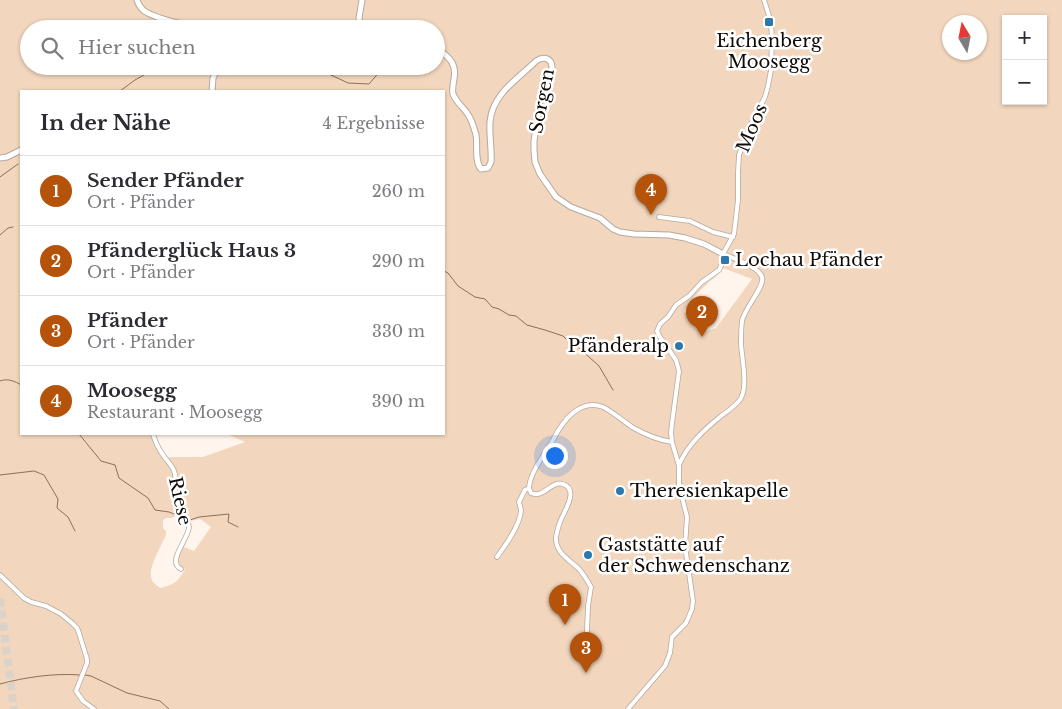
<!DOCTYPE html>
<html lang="de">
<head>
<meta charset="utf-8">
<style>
	:root { --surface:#fff; --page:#f2f2f3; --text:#2b2b33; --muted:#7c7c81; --line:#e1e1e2; --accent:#b45309 }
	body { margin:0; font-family:"Libre Baskerville",serif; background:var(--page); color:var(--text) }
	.controls { position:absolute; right:15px; top:15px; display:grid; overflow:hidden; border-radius:0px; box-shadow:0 1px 4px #0004 }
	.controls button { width:45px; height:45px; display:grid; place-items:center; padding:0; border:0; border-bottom:1px solid var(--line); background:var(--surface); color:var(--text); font:25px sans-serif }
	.compass { position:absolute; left:942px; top:15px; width:45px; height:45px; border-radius:50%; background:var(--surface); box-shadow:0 1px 4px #0004; rotate:350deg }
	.you { position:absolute; left:554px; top:455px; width:18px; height:18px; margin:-12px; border:4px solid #fff; border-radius:50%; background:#1a73e8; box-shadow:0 0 0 8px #1a73e833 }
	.badge { display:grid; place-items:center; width:32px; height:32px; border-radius:50%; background:var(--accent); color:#fff; font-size:16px; font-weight:700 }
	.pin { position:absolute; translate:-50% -41px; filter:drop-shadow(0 1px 2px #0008) }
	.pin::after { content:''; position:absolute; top:26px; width:18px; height:15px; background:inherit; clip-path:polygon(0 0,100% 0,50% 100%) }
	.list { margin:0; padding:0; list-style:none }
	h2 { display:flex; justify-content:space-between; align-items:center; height:65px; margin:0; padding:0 20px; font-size:21px }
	h2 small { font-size:16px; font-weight:400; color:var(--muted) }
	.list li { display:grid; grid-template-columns:32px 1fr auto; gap:15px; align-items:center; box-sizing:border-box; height:70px; padding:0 20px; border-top:1px solid var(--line) }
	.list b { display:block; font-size:19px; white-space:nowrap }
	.list p { margin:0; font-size:16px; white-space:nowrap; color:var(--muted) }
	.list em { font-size:16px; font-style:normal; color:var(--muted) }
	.icon { flex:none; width:28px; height:28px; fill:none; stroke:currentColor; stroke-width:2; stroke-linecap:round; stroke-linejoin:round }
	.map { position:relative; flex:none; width:1062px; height:709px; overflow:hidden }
	.search { position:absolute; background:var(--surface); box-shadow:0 1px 4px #0004; left:20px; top:20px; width:425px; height:55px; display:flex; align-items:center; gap:12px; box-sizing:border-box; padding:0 18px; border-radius:28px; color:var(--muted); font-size:19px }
	.panel { position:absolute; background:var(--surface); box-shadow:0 1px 4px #0004; left:20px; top:90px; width:425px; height:345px; border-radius:0px }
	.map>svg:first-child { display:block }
	.green { fill:#f2d6bd; fill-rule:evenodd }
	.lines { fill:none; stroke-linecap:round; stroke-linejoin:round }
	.stream { stroke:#8f7056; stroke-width:1 }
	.motorway-tunnel { stroke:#dbd2ca; stroke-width:8; stroke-dasharray:8 4; stroke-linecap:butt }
	.minor-casing { stroke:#b5a99f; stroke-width:5.5 }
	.tertiary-casing { stroke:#b5a99f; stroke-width:7 }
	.minor { stroke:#fff; stroke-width:4 }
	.tertiary { stroke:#fff; stroke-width:5 }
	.poi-dot { fill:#2c78ab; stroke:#fff; stroke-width:2 }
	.labels { text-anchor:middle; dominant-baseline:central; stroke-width:5; stroke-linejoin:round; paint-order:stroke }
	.poi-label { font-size:18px; fill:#0f0b08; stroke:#fff; text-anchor:start }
	.street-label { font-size:18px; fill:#0f0b08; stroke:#fff }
</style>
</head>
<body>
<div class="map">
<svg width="1062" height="709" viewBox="0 0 1062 709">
	<rect width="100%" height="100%" fill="#fff5ec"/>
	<!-- green -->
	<path class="green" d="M0 0H1062V709H0ZM1006 19H1043V101H1006ZM950 22H980V52H950ZM29 29H436V66H29ZM21 91H444V434H227L245 442 203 457H171L164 458 152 434H21ZM723 268 752 279 716 328 707 331 696 325 684 311C690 300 700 291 709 282 714 278 720 274 723 268ZM177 515 188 517 190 521 200 519 211 527 194 551 184 547 179 555 178 564 185 569C179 581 174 585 160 588 156 585 151 582 151 576 149 567 162 544 166 535V531L163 528V520L166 518H172Z"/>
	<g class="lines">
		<!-- stream -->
		<g class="stream">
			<polyline points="312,66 348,83 369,84 381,70 413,74 429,68"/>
			<polyline points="120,91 135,80 160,66"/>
			<polyline points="0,177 18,164"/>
			<polyline points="0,235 8,228 13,227"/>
			<polyline points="444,271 448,273 458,286 475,297 485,299 492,307 499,309 509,315 516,316 527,325 545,330 563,336 573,346 579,348 599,366 613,390"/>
			<path d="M0 381C7 378 15 381 21 385"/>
			<polyline points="79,434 101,461 115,465 119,478 148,498 155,510 169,512 184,518"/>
			<polyline points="0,475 34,471 44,475 58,499 57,508 68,517 75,531"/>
			<polyline points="190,520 199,517 229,514 228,522 238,527"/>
			<polyline points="85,675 91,676 127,693 160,701 169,709"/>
			<path d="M0 684C26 677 54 673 81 675"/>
		</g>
		<!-- motorway-tunnel -->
		<polyline class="motorway-tunnel" points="0,599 14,709"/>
		<!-- minor casing -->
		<g class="minor-casing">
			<g id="minor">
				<polyline points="659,217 690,221 713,232 733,237"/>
				<path d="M153 434C155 441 158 448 163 455 166 460 172 465 174 471 178 481 173 492 177 502 181 510 188 518 189 527 189 538 166 562 181 569"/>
				<path d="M679 465C687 445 705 429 721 416 728 411 737 405 741 398 748 385 742 359 741 344 741 337 741 329 742 321 745 307 765 287 762 277 759 267 733 258 723 254"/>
				<path d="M529 488 531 493C544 499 551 480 563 484 580 490 563 513 560 522 558 527 557 532 556 537 555 552 568 559 578 568 583 573 587 580 591 587L588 606 586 654"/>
				<path d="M497 557C505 546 521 524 521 510 521 509 519 503 519 502L525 490 529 488C530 472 545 454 553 440 562 422 579 398 603 407 613 412 623 421 632 427 644 434 658 440 672 442"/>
				<polyline points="0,575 24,598 31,602 46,606 61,614 72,623 77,628 79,633 87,659 87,663 76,691 83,701 94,709"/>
				<polyline points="628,709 665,666 670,653 672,637 686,623 692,609 693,601 685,546 687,517 679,485 679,466 672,442 671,433 672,423 679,371 676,360 660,337 657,331 660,324 668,317 676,305 689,296 702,282 719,270 723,262 723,254 734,234 738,200 738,172 739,155 750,126 765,97 768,86 771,70 772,40 771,22 764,0"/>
			</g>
		</g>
		<!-- tertiary casing -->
		<g class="tertiary-casing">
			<g id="tertiary">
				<path d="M137 0C138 4 140 7 143 10 153 18 193 28 206 28 216 28 228 24 237 29"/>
				<polyline points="360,29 359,18 362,0"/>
				<polyline points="394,29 407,26 414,29"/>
				<path d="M436 47C448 57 457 62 454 79 453 84 452 89 453 94 456 102 463 107 467 113 472 120 474 127 476 135 478 145 474 161 481 169L488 168 491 162C492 149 489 136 490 122 492 94 518 79 536 61 544 56 552 58 552 68L540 100 534 141V150L535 162 540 174 556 197 571 207 600 218 613 229 620 232 634 234 669 235 685 238 704 244 723 254"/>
				<polyline points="212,91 213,78 219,66"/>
				<polyline points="0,158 7,157 21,150"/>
			</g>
		</g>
		<!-- minor -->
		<use href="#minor" class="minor"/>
		<!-- tertiary -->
		<use href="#tertiary" class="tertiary"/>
	</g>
	<!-- markers -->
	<g class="poi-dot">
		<rect x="764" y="17" width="10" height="10" rx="2.5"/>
		<rect x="720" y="255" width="10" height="10" rx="2.5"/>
		<circle cx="679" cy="346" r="5"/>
		<circle cx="620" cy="491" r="5"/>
		<circle cx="588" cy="555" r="5"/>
	</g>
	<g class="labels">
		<!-- poi labels -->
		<g class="poi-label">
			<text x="769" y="41" text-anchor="middle">Eichenberg<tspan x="769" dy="21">Moosegg</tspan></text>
			<text x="735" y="260">Lochau Pfänder</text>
			<text x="669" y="346" text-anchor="end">Pfänderalp</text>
			<text x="630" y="491">Theresienkapelle</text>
			<text x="598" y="545">Gaststätte auf<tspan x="598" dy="21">der Schwedenschanz</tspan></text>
		</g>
		<!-- street labels -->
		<g class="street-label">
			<text transform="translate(542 101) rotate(-79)">Sorgen</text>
			<text transform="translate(752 128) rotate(-67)">Moos</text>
			<text transform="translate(180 501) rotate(77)">Riese</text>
		</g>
	</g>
</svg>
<div class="controls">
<button>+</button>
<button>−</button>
</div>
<svg class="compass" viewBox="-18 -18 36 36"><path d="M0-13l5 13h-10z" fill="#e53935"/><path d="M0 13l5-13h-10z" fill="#7c7c81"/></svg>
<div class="you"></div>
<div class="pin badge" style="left:565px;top:625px">1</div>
<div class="pin badge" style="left:702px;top:337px">2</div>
<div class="pin badge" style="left:586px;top:673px">3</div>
<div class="pin badge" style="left:651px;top:215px">4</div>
<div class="search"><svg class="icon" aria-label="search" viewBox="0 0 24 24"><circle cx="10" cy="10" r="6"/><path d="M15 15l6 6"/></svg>Hier suchen</div>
<section class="panel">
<h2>In der Nähe<small>4 Ergebnisse</small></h2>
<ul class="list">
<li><span class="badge">1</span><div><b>Sender Pfänder</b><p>Ort · Pfänder</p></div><em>260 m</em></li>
<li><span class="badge">2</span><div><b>Pfänderglück Haus 3</b><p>Ort · Pfänder</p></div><em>290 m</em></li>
<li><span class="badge">3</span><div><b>Pfänder</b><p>Ort · Pfänder</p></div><em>330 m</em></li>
<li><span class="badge">4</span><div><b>Moosegg</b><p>Restaurant · Moosegg</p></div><em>390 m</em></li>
</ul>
</section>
</div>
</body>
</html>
